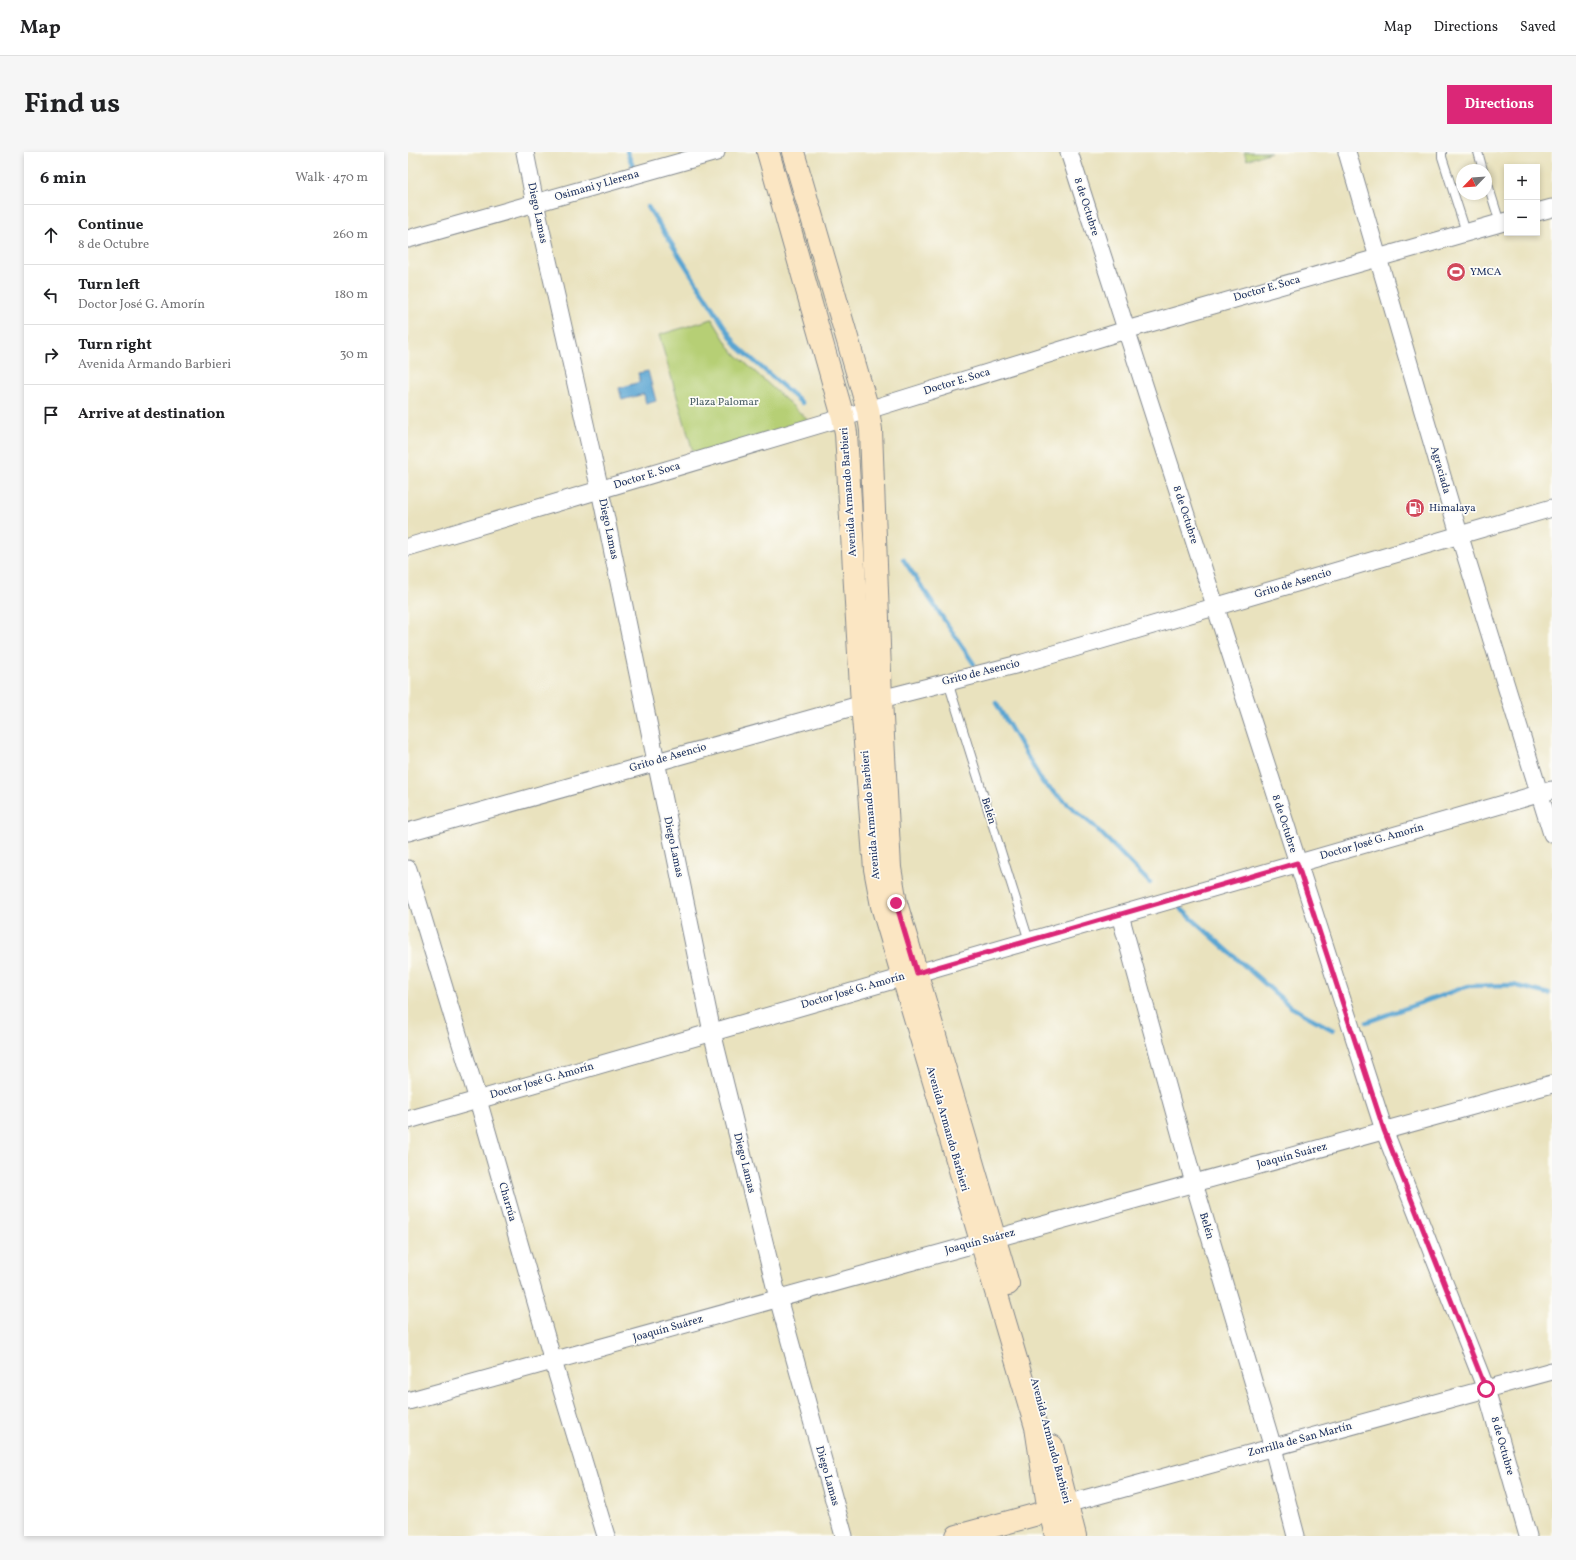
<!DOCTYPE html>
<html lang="en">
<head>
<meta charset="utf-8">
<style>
	:root { --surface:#fff; --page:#f6f6f6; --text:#202124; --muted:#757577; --line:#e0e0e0; --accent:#db2777 }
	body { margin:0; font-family:Vollkorn,serif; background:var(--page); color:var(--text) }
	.controls { position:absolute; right:12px; top:12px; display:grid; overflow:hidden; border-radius:0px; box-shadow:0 2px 6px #0003 }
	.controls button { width:36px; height:36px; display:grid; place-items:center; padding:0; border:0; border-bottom:1px solid var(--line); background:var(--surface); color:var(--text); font:20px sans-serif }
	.compass { position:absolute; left:1048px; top:12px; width:36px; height:36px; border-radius:50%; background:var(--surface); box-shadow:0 2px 6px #0003; rotate:245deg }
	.stop { position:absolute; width:12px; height:12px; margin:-9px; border:3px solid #db2777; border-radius:50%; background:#fff }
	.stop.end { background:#db2777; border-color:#fff; box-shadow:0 1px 4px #0008 }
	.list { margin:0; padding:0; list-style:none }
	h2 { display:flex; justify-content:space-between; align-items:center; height:52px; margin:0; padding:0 16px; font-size:17px }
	h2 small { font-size:13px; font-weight:400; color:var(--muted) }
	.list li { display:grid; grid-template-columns:26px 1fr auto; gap:12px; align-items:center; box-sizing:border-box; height:60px; padding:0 16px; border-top:1px solid var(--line) }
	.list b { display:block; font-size:15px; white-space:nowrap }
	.list p { margin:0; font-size:13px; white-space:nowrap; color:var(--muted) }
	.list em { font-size:13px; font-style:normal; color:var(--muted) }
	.icon { flex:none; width:22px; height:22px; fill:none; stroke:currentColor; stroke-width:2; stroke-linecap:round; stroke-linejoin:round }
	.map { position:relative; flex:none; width:1144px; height:1384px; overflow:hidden; border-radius:0px }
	header { display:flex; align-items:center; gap:24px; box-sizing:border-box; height:56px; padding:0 20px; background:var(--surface); border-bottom:1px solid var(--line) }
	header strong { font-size:19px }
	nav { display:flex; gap:22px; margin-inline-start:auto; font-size:14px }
	.intro { display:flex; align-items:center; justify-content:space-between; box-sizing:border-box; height:96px; padding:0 24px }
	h1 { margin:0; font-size:28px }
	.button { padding:10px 18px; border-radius:0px; background:var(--accent); color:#fff; font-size:14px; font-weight:700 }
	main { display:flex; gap:24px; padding:0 24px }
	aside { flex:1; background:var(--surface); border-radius:0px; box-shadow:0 2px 6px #0003 }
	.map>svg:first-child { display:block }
	.green { fill:#b6cf74; stroke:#687f69 }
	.water { fill:#5aa5d2; stroke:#3a6a98 }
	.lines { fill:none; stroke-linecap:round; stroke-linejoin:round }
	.stream { stroke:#5aa5d2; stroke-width:4.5 }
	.lane-casing { stroke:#82888e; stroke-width:10 }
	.street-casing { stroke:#82888e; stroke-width:19 }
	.secondary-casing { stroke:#82888e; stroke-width:24 }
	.lane { stroke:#fff; stroke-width:8 }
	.street { stroke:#fff; stroke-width:17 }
	.secondary { stroke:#fbe6c3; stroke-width:22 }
	.route { stroke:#db2777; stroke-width:5 }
	.labels { text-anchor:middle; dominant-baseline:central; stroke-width:3.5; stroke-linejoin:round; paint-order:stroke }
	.street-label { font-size:11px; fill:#1b2f5e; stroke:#fdfcf7 }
	.poi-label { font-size:11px; fill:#1b2f5e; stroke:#fdfcf7; text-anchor:start }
	.park-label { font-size:11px; fill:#4a5f65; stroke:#fdfcf7 }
</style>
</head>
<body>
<header>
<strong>Map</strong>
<nav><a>Map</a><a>Directions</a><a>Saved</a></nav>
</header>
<div class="intro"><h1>Find us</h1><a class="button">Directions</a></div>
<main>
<aside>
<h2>6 min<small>Walk · 470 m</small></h2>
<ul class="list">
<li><svg class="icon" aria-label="ahead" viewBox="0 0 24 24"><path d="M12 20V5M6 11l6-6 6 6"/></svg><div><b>Continue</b><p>8 de Octubre</p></div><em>260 m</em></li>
<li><svg class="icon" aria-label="left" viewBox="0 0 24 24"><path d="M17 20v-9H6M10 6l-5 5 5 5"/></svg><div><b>Turn left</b><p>Doctor José G. Amorín</p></div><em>180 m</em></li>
<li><svg class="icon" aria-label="right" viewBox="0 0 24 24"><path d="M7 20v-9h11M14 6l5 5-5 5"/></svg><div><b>Turn right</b><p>Avenida Armando Barbieri</p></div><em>30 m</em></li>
<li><svg class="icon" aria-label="arrive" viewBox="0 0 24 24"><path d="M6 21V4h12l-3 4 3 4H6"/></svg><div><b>Arrive at destination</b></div></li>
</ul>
</aside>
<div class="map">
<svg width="1144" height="1384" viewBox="0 0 1144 1384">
	<rect width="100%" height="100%" fill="#fdfcf7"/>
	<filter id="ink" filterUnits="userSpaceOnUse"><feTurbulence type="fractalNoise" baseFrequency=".025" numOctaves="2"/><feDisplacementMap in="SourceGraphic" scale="8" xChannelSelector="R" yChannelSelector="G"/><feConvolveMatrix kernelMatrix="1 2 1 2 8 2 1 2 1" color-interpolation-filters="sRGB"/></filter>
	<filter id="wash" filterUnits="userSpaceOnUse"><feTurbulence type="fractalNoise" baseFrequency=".012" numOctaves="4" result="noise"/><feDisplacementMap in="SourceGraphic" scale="16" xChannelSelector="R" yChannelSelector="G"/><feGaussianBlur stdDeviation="0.9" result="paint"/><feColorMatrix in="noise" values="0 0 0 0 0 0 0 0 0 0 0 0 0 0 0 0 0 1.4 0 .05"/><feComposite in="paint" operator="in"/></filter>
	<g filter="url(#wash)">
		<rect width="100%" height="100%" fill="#e9e2be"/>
		<!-- green -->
		<g class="green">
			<polygon points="836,0 863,0 839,8"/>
			<polygon points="304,167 323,198 401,269 286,303 251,183"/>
		</g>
		<!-- water -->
		<polygon class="water" points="240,219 248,249 238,252 236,242 214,248 211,236 232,230 230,221"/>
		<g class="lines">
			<!-- stream -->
			<g class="stream">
				<polyline points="219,0 227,19"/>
				<polyline points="240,55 329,194 394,251"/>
				<polyline points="495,407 566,512"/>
				<polyline points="588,551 635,631 686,674 742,731"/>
				<polyline points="772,756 883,855 925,878"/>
				<polyline points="959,870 1060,834 1105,833 1141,842"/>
			</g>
		</g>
	</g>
	<g filter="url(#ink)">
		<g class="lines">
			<!-- lane casing -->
			<g class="lane-casing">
				<g id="lane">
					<polyline points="1034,0 1034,5 1058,80"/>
					<polyline points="1070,0 1075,18"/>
					<polyline points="1078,26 1092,71"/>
					<polyline points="540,530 621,789"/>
				</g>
			</g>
			<!-- street casing -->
			<g class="street-casing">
				<g id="street">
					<polyline points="117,0 127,51 192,338 304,880 370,1146 436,1384"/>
					<polyline points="661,0 976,978 1078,1237 1120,1384"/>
					<polyline points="939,0 1051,382 1144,682"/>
					<polyline points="1129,60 1144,56"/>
					<polyline points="0,87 308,0"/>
					<polyline points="0,395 460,258 718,178 1099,69"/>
					<polyline points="0,680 473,547 615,511 1144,356"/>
					<polyline points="0,717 70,948 145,1209 198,1384"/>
					<polyline points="712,763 786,1031 865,1296 888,1384"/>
					<polyline points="0,968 1144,638"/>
					<polyline points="0,1249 1144,932"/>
					<polyline points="647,1357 658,1352 1144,1219"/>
				</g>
			</g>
			<!-- secondary casing -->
			<g class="secondary-casing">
				<g id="secondary">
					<polyline points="360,0 435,265 438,281 454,552 467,717 474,754 628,1275 639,1347 648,1384"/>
					<polyline points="385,0 460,258 463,278 473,547 482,716 488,751 600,1132"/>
					<polyline points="644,1294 667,1384"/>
					<polyline points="549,1384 641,1359"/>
				</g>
			</g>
			<!-- lane -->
			<use href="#lane" class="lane"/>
			<!-- street -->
			<use href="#street" class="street"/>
			<!-- secondary -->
			<use href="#secondary" class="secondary"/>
		</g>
	</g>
	<g class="lines" filter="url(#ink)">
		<!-- route -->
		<polyline class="route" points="488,751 509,821 889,711 976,978 1078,1237"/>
	</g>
	<!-- icons -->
	<defs>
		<g id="stadium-disc" transform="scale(1)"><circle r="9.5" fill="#d1495b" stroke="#fdfcf7"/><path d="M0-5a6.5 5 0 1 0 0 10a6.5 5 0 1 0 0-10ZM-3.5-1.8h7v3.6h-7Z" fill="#fff"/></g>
		<g id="fuel-disc" transform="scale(1)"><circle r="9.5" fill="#d1495b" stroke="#fdfcf7"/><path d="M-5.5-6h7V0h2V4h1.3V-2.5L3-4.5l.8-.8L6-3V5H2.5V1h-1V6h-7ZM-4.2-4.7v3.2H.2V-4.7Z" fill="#fff"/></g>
	</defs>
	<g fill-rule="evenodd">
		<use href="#stadium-disc" x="1048" y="120"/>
		<use href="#fuel-disc" x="1007" y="356"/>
	</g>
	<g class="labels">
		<!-- street labels -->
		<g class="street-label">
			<text transform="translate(189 34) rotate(-16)">Osimani y Llerena</text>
			<text transform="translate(678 55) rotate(72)">8 de Octubre</text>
			<text transform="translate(129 61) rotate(78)">Diego Lamas</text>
			<text transform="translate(859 137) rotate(-16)">Doctor E. Soca</text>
			<text transform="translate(549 230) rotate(-17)">Doctor E. Soca</text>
			<text transform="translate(1032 318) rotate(74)">Agraciada</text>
			<text transform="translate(239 324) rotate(-17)">Doctor E. Soca</text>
			<text transform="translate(441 340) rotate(-94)">Avenida Armando Barbieri</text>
			<text transform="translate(777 363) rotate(72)">8 de Octubre</text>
			<text transform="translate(200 377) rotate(78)">Diego Lamas</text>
			<text transform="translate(885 432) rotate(-17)">Grito de Asencio</text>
			<text transform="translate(573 521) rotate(-14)">Grito de Asencio</text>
			<text transform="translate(260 606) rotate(-16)">Grito de Asencio</text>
			<text transform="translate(580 659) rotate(73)">Belén</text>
			<text transform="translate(463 663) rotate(-95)">Avenida Armando Barbieri</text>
			<text transform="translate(876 672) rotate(72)">8 de Octubre</text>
			<text transform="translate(964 690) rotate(-16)">Doctor José G. Amorín</text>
			<text transform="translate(265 695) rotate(78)">Diego Lamas</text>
			<text transform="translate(445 839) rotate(-16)">Doctor José G. Amorín</text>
			<text transform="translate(134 929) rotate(-16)">Doctor José G. Amorín</text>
			<text transform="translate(539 977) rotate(74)">Avenida Armando Barbieri</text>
			<text transform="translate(884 1004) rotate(-15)">Joaquín Suárez</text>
			<text transform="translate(336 1011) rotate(76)">Diego Lamas</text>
			<text transform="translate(99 1050) rotate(74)">Charrúa</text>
			<text transform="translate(798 1074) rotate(73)">Belén</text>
			<text transform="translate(572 1090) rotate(-15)">Joaquín Suárez</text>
			<text transform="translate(260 1177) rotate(-16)">Joaquín Suárez</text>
			<text transform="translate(892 1288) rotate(-15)">Zorrilla de San Martín</text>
			<text transform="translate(642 1289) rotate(75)">Avenida Armando Barbieri</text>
			<text transform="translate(1094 1294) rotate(74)">8 de Octubre</text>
			<text transform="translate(419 1324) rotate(74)">Diego Lamas</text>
		</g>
		<!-- poi labels -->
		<g class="poi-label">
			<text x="1062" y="120">YMCA</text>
			<text x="1021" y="356">Himalaya</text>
		</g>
		<!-- park labels -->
		<g class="park-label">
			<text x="316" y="250">Plaza Palomar</text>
		</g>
	</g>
</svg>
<div class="controls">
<button>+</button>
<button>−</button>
</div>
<svg class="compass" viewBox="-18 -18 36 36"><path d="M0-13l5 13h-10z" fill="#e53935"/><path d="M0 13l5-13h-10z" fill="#757577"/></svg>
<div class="stop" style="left:1078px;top:1237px"></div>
<div class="stop end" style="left:488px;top:751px"></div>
</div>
</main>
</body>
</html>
